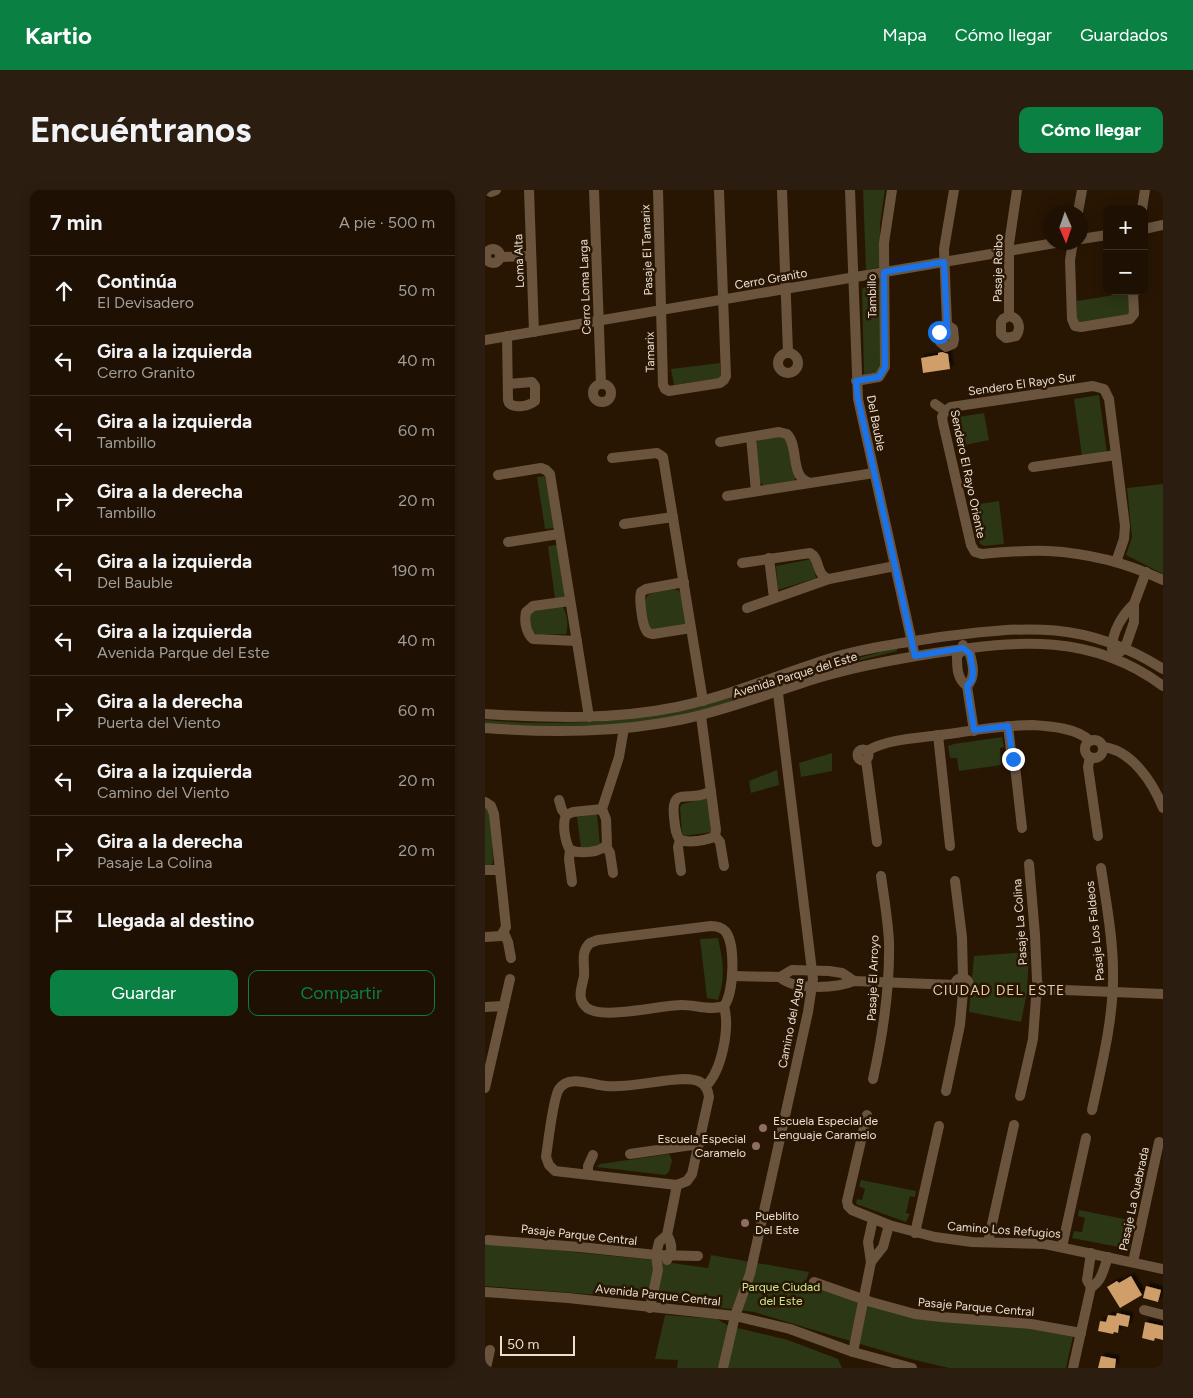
<!DOCTYPE html>
<html lang="es">
<head>
<meta charset="utf-8">
<style>
	:root { --surface:#1e1002; --page:#2b1e11; --text:#f1f3f6; --muted:#a19d99; --line:#3c3024; --accent:#0b8043 }
	body { margin:0; font-family:Figtree,sans-serif; background:var(--page); color:var(--text) }
	.controls { position:absolute; right:15px; top:15px; display:grid; overflow:hidden; border-radius:10px; box-shadow:0 2px 12px #0003 }
	.controls button { width:45px; height:45px; display:grid; place-items:center; padding:0; border:0; border-bottom:1px solid var(--line); background:var(--surface); color:var(--text); font:25px sans-serif }
	.compass { position:absolute; left:558px; top:15px; width:45px; height:45px; border-radius:50%; background:var(--surface); box-shadow:0 2px 12px #0003; rotate:178deg }
	.scale { position:absolute; left:15px; bottom:12px; width:75px; box-sizing:border-box; padding-left:5px; border:2px solid #ebded2; border-top:0; font-size:14px; line-height:18px; white-space:nowrap; color:#ebded2; -webkit-text-stroke:4px #281603; paint-order:stroke }
	.stop { position:absolute; width:15px; height:15px; margin:-11px; border:4px solid #1a73e8; border-radius:50%; background:#fff }
	.stop.end { background:#1a73e8; border-color:#fff; box-shadow:0 1px 5px #0008 }
	.list { margin:0; padding:0; list-style:none }
	h2 { display:flex; justify-content:space-between; align-items:center; height:65px; margin:0; padding:0 20px; font-size:21px }
	h2 small { font-size:16px; font-weight:400; color:var(--muted) }
	.list li { display:grid; grid-template-columns:32px 1fr auto; gap:15px; align-items:center; box-sizing:border-box; height:70px; padding:0 20px; border-top:1px solid var(--line) }
	.list b { display:block; font-size:19px; white-space:nowrap }
	.list p { margin:0; font-size:16px; white-space:nowrap; color:var(--muted) }
	.list em { font-size:16px; font-style:normal; color:var(--muted) }
	.actions { display:flex; gap:10px; padding:15px 20px }
	.actions a { flex:1; padding:11px 0; border:1px solid var(--accent); border-radius:10px; text-align:center; font-size:18px; color:var(--accent) }
	.actions .main { background:var(--accent); color:#fff }
	.icon { flex:none; width:28px; height:28px; fill:none; stroke:currentColor; stroke-width:2; stroke-linecap:round; stroke-linejoin:round }
	.map { position:relative; flex:none; width:678px; height:1178px; overflow:hidden; border-radius:10px }
	header { display:flex; align-items:center; gap:30px; box-sizing:border-box; height:70px; padding:0 25px; background:var(--accent); color:#fff }
	header strong { font-size:24px }
	nav { display:flex; gap:28px; margin-inline-start:auto; font-size:18px }
	.intro { display:flex; align-items:center; justify-content:space-between; box-sizing:border-box; height:120px; padding:0 30px }
	h1 { margin:0; font-size:35px }
	.button { padding:12px 22px; border-radius:10px; background:var(--accent); color:#fff; font-size:18px; font-weight:700 }
	main { display:flex; gap:30px; padding:0 30px }
	aside { flex:1; background:var(--surface); border-radius:10px; box-shadow:0 2px 12px #0003 }
	.map>svg:first-child { display:block }
	.green { fill:#2b3715 }
	.building { fill:#d09e69; filter:url(#shadow) }
	.lines { fill:none; stroke-linecap:round; stroke-linejoin:round }
	.minor { stroke:#6a543e; stroke-width:10 }
	.route { stroke:#1a73e8; stroke-width:6 }
	.education-dot { fill:#8d6e63; stroke:#281603; stroke-width:2 }
	.labels { text-anchor:middle; dominant-baseline:central; stroke-width:5; stroke-linejoin:round; paint-order:stroke }
	.street-label { font-size:12px; fill:#ebded2; stroke:#281603 }
	.poi-label { font-size:12px; fill:#ebded2; stroke:#281603; text-anchor:start }
	.park-label { font-size:12px; fill:#c8ea8f; stroke:#281603 }
	.neighbourhood-label { font-size:14px; letter-spacing:1px; fill:#e5ccb3; stroke:#281603 }
</style>
</head>
<body>
<header>
<strong>Kartio</strong>
<nav><a>Mapa</a><a>Cómo llegar</a><a>Guardados</a></nav>
</header>
<div class="intro"><h1>Encuéntranos</h1><a class="button">Cómo llegar</a></div>
<main>
<aside>
<h2>7 min<small>A pie · 500 m</small></h2>
<ul class="list">
<li><svg class="icon" aria-label="ahead" viewBox="0 0 24 24"><path d="M12 20V5M6 11l6-6 6 6"/></svg><div><b>Continúa</b><p>El Devisadero</p></div><em>50 m</em></li>
<li><svg class="icon" aria-label="left" viewBox="0 0 24 24"><path d="M17 20v-9H6M10 6l-5 5 5 5"/></svg><div><b>Gira a la izquierda</b><p>Cerro Granito</p></div><em>40 m</em></li>
<li><svg class="icon" aria-label="left" viewBox="0 0 24 24"><path d="M17 20v-9H6M10 6l-5 5 5 5"/></svg><div><b>Gira a la izquierda</b><p>Tambillo</p></div><em>60 m</em></li>
<li><svg class="icon" aria-label="right" viewBox="0 0 24 24"><path d="M7 20v-9h11M14 6l5 5-5 5"/></svg><div><b>Gira a la derecha</b><p>Tambillo</p></div><em>20 m</em></li>
<li><svg class="icon" aria-label="left" viewBox="0 0 24 24"><path d="M17 20v-9H6M10 6l-5 5 5 5"/></svg><div><b>Gira a la izquierda</b><p>Del Bauble</p></div><em>190 m</em></li>
<li><svg class="icon" aria-label="left" viewBox="0 0 24 24"><path d="M17 20v-9H6M10 6l-5 5 5 5"/></svg><div><b>Gira a la izquierda</b><p>Avenida Parque del Este</p></div><em>40 m</em></li>
<li><svg class="icon" aria-label="right" viewBox="0 0 24 24"><path d="M7 20v-9h11M14 6l5 5-5 5"/></svg><div><b>Gira a la derecha</b><p>Puerta del Viento</p></div><em>60 m</em></li>
<li><svg class="icon" aria-label="left" viewBox="0 0 24 24"><path d="M17 20v-9H6M10 6l-5 5 5 5"/></svg><div><b>Gira a la izquierda</b><p>Camino del Viento</p></div><em>20 m</em></li>
<li><svg class="icon" aria-label="right" viewBox="0 0 24 24"><path d="M7 20v-9h11M14 6l5 5-5 5"/></svg><div><b>Gira a la derecha</b><p>Pasaje La Colina</p></div><em>20 m</em></li>
<li><svg class="icon" aria-label="arrive" viewBox="0 0 24 24"><path d="M6 21V4h12l-3 4 3 4H6"/></svg><div><b>Llegada al destino</b></div></li>
</ul>
<div class="actions"><a class="main">Guardar</a><a>Compartir</a></div>
</aside>
<div class="map">
<svg width="678" height="1178" viewBox="0 0 678 1178">
	<defs>
		<filter id="shadow"><feDropShadow dx="3.5" dy="-3.5" stdDeviation="1" flood-color="#0009"/></filter>
	</defs>
	<rect width="100%" height="100%" fill="#281603"/>
	<!-- green -->
	<g class="green">
		<polygon points="378,0 400,0 395,34 395,77 381,80"/>
		<polygon points="394,94 395,99 396,177 392,182 379,184 377,99 380,97"/>
		<polygon points="642,103 645,108 644,125 597,132 592,131 592,111"/>
		<polygon points="235,173 236,188 189,195 186,179"/>
		<polygon points="614,205 622,263 597,266 589,209"/>
		<polygon points="499,223 504,250 475,256 469,231 473,227"/>
		<polygon points="297,246 303,249 312,286 309,291 279,296 275,292 271,254 273,250"/>
		<polygon points="60,286 70,338 60,339 52,287"/>
		<polygon points="678,294 678,384 641,365 647,347 642,298"/>
		<polygon points="514,311 519,354 499,356 495,354 488,315"/>
		<polygon points="72,355 80,407 70,409 63,356"/>
		<polygon points="327,369 331,388 293,400 291,376"/>
		<path d="M189 399 194 401 197 405 201 430 200 434 170 439 165 438C160 428 156 412 164 404Z"/>
		<path d="M77 416C82 422 84 436 81 444L53 445 45 440 44 426 46 420Z"/>
		<polygon points="412,458 412,461 352,476 319,487 302,495 297,494 296,490 318,482"/>
		<path d="M277 497 280 498 278 501C233 516 188 529 141 534 94 538 47 536 0 534V530C93 538 189 530 277 497Z"/>
		<polygon points="517,547 519,557 515,558 516,575 474,581 472,568 465,568 463,556 469,554"/>
		<polygon points="347,563 347,581 316,587 314,573"/>
		<polygon points="292,580 294,595 266,603 264,591"/>
		<polygon points="222,608 227,642 199,646 197,643 195,617 197,614"/>
		<polygon points="0,617 6,621 8,673 6,675 0,675"/>
		<polygon points="112,624 115,655 113,658 96,658 92,627"/>
		<path d="M233 748C238 772 241 786 233 810L222 808 215 749Z"/>
		<polygon points="544,762 542,802 536,832 484,822 489,766"/>
		<polygon points="184,964 187,970 184,982 180,985 112,977 115,974"/>
		<polygon points="376,990 431,1001 430,1007 425,1006 421,1023 425,1024 421,1032 371,1014 372,1009 377,1010 380,999 374,996"/>
		<polygon points="594,1020 649,1031 648,1039 642,1038 639,1052 646,1054 644,1059 587,1048 589,1041 597,1042 600,1028 593,1026"/>
		<polygon points="0,1053 158,1069 223,1078 226,1065 324,1082 320,1094 389,1118 568,1141 588,1146 581,1178 464,1178 422,1168 269,1122 164,1109 0,1096"/>
		<polygon points="180,1125 232,1129 244,1136 303,1150 353,1169 357,1178 192,1178 193,1170 170,1169"/>
	</g>
	<!-- building -->
	<g class="building">
		<polygon points="457,162 463,164 465,179 438,183 436,168 453,165 453,163"/>
		<polygon points="646,1086 657,1105 635,1118 622,1097 632,1091 634,1093"/>
		<polygon points="661,1096 676,1100 673,1112 658,1108"/>
		<polygon points="632,1123 645,1126 643,1137 634,1135 633,1143 629,1142 628,1144 613,1141 615,1131 621,1132 623,1125 631,1126"/>
		<polygon points="660,1132 678,1136 678,1150 670,1148 669,1151 657,1148"/>
		<polygon points="616,1166 631,1169 630,1178 613,1178"/>
	</g>
	<g class="lines">
		<!-- minor -->
		<g class="minor">
			<polyline points="2,0 6,2 11,0"/>
			<polyline points="44,0 49,142"/>
			<polyline points="109,0 116,194"/>
			<polyline points="173,0 178,195 180,199 184,201 235,193 239,190 241,186 234,0"/>
			<polyline points="297,0 303,162"/>
			<polyline points="365,0 373,209 430,466"/>
			<polyline points="657,19 660,0"/>
			<polyline points="593,22 597,0"/>
			<polyline points="659,39 678,35"/>
			<polyline points="596,49 622,45"/>
			<polyline points="588,52 585,70 587,129 590,136 596,137 645,129 649,124 648,101"/>
			<circle cx="8" cy="66" r="7"/>
			<polyline points="15,67 46,66"/>
			<polyline points="524,126 524,54 532,0"/>
			<path d="M524 126C535 128 536 139 531 146L521 148 516 144V132L518 129Z"/>
			<polyline points="462,135 459,59 469,0"/>
			<path d="M462 135 468 139 469 149 468 154 461 157 455 152C454 145 453 138 462 135Z"/>
			<path d="M22 146 23 210 24 213C30 219 44 216 50 211V196L47 192 23 194"/>
			<polyline points="0,150 576,52"/>
			<circle cx="303" cy="173" r="10"/>
			<polyline points="371,191 394,187 400,177 399,53 407,0"/>
			<circle cx="117" cy="203" r="9"/>
			<polyline points="450,214 460,221"/>
			<polyline points="460,221 466,217 608,196 619,199 624,209 640,336 639,349 631,372"/>
			<path d="M460 221 457 227 458 233 486 355 490 362 497 364C519 362 541 360 563 361 602 363 642 373 678 390"/>
			<polyline points="266,247 271,301"/>
			<path d="M235 252 294 242 302 244C314 256 305 286 323 292"/>
			<polyline points="127,268 172,263 178,267 218,511"/>
			<polyline points="548,277 631,265"/>
			<polyline points="13,285 56,278 61,280 65,284 104,527"/>
			<polyline points="242,306 389,283"/>
			<polyline points="139,334 188,327"/>
			<polyline points="23,352 74,344"/>
			<polyline points="284,368 289,408"/>
			<path d="M257 373 325 363C336 369 330 385 344 389"/>
			<path d="M199 392 161 399 156 402C154 408 157 434 161 440 163 444 165 443 168 444L206 438"/>
			<path d="M85 411 48 416 41 422C39 431 41 443 48 449L92 451"/>
			<polyline points="262,418 344,389 410,376"/>
			<path d="M478 455 479 458 485 464C488 475 491 487 482 496"/>
			<path d="M479 458 472 466C472 478 472 489 482 496L489 541"/>
			<path d="M627 459C627 442 637 425 649 414"/>
			<polyline points="627,468 640,458 649,432 649,414 661,382"/>
			<path d="M0 524C65 528 128 530 192 517 243 506 291 486 340 470 378 458 417 453 455 447 542 436 601 430 678 479"/>
			<polyline points="216,526 231,640 230,646 235,652 239,676"/>
			<polyline points="523,536 526,561 530,576 537,638"/>
			<path d="M0 538C67 543 133 543 199 529 246 519 290 501 336 487 373 476 412 469 450 463 533 450 607 443 678 496"/>
			<polyline points="453,545 465,656"/>
			<circle cx="609" cy="559" r="9"/>
			<path d="M618 557C647 560 668 593 678 618"/>
			<circle cx="378" cy="565" r="5.5"/>
			<path d="M382 561C405 548 437 548 463 544 491 540 519 535 547 535 565 536 592 538 605 551"/>
			<polyline points="605,567 603,577 613,646"/>
			<polyline points="381,570 392,652"/>
			<path d="M226 601C206 614 185 594 189 627 190 635 190 644 195 650 203 653 222 651 230 646"/>
			<polyline points="74,610 77,620 81,625"/>
			<polyline points="0,612 6,616 9,624 21,737 16,746 0,747"/>
			<path d="M117 619 88 622 81 625C77 634 80 652 85 660 95 664 116 663 122 654L121 629 117 619 134 567 139 538"/>
			<polyline points="195,650 193,657 196,681"/>
			<polyline points="121,656 125,663 128,683"/>
			<polyline points="85,660 84,669 87,692"/>
			<polyline points="0,680 15,680"/>
			<polyline points="470,691 477,747 478,787"/>
			<path d="M226 736C232 736 236 737 240 741 251 753 249 803 239 816 226 821 211 815 197 815 175 815 118 830 102 818 91 809 97 797 99 786 100 774 95 762 105 753L113 750Z"/>
			<polyline points="19,743 23,752 26,768"/>
			<path d="M247 786 295 787C309 801 353 798 369 791L470 795"/>
			<polyline points="295,787 307,780 344,781 357,783 369,791"/>
			<circle cx="477" cy="795" r="7"/>
			<polyline points="554,799 678,804"/>
			<polyline points="0,817 19,816"/>
			<path d="M198 889C211 889 222 891 224 907L207 984 202 991 192 995 70 981 64 975 61 967C63 954 68 908 74 899 84 884 107 895 121 896 146 898 172 890 198 889Z"/>
			<path d="M388 889C398 844 405 798 404 752 403 730 399 708 396 686"/>
			<path d="M221 896C237 880 245 838 239 816"/>
			<polyline points="0,898 25,789"/>
			<polyline points="461,901 475,835 478,802"/>
			<polyline points="535,906 548,849 551,808 554,799 552,790 550,745 544,674"/>
			<path d="M607 920C617 874 629 827 628 781 628 747 621 712 616 678"/>
			<polyline points="382,925 362,1011 363,1016 367,1020 404,1035 450,1047 487,1052 560,1054 678,1079"/>
			<polyline points="145,964 214,954"/>
			<polyline points="103,984 103,976 108,965"/>
			<polyline points="430,1043 454,936"/>
			<polyline points="3,1050 95,1057 171,1065 213,1066"/>
			<polyline points="503,1052 529,935"/>
			<polyline points="577,1057 601,948"/>
			<path d="M182 1070C188 1062 187 1053 182 1045"/>
			<polyline points="386,1072 398,1057 404,1035"/>
			<polyline points="648,1072 674,952"/>
			<polyline points="329,1092 386,1112 430,1124 456,1127 546,1134 596,1143"/>
			<path d="M606 1097C617 1092 619 1077 623 1067"/>
			<polyline points="0,1102 83,1108 250,1126 305,1139 368,1162 427,1178"/>
			<polyline points="165,1118 173,1080 171,1065 174,1052 182,1045 192,995"/>
			<polyline points="659,1120 678,1125"/>
			<polyline points="368,1162 386,1072 383,1052 388,1029"/>
			<polyline points="1,1178 5,1160"/>
			<polyline points="238,1178 250,1126 265,1084 323,822 328,789 291,487"/>
			<polyline points="588,1178 606,1097 602,1090 606,1063"/>
		</g>
	</g>
	<g class="lines">
		<!-- route -->
		<polyline class="route" points="454,142 458,137 462,135 459,72 399,82 400,177 394,187 371,191 373,209 430,466 478,458 485,464 488,482 487,490 482,496 489,540 523,536 528,569"/>
	</g>
	<!-- markers -->
	<g class="education-dot">
		<circle cx="278" cy="938" r="5"/>
		<circle cx="271" cy="956" r="5"/>
		<circle cx="260" cy="1033" r="5"/>
	</g>
	<g class="labels">
		<!-- street labels -->
		<g class="street-label">
			<text transform="translate(162 60) rotate(-92)">Pasaje El Tamarix</text>
			<text transform="translate(34 71) rotate(-92)">Loma Alta</text>
			<text transform="translate(513 78) rotate(-89)">Pasaje Reibo</text>
			<text transform="translate(286 89) rotate(-10)">Cerro Granito</text>
			<text transform="translate(100 97) rotate(-92)">Cerro Loma Larga</text>
			<text transform="translate(387 106) rotate(-91)">Tambillo</text>
			<text transform="translate(165 162) rotate(-91)">Tamarix</text>
			<text transform="translate(537 194) rotate(-8)">Sendero El Rayo Sur</text>
			<text transform="translate(391 233) rotate(79)">Del Bauble</text>
			<text transform="translate(483 284) rotate(78)">Sendero El Rayo Oriente</text>
			<text transform="translate(310 485) rotate(-17)">Avenida Parque del Este</text>
			<text transform="translate(535 732) rotate(-94)">Pasaje La Colina</text>
			<text transform="translate(610 741) rotate(-96)">Pasaje Los Faldeos</text>
			<text transform="translate(388 788) rotate(-88)">Pasaje El Arroyo</text>
			<text transform="translate(306 833) rotate(-79)">Camino del Agua</text>
			<text transform="translate(649 1009) rotate(-78)">Pasaje La Quebrada</text>
			<text transform="translate(519 1040) rotate(4)">Camino Los Refugios</text>
			<text transform="translate(94 1045) rotate(6)">Pasaje Parque Central</text>
			<text transform="translate(173 1105) rotate(6)">Avenida Parque Central</text>
			<text transform="translate(491 1117) rotate(5)">Pasaje Parque Central</text>
		</g>
		<!-- poi labels -->
		<g class="poi-label">
			<text x="288" y="931">Escuela Especial de<tspan x="288" dy="14">Lenguaje Caramelo</tspan></text>
			<text x="261" y="949" text-anchor="end">Escuela Especial<tspan x="261" dy="14">Caramelo</tspan></text>
			<text x="270" y="1026">Pueblito<tspan x="270" dy="14">Del Este</tspan></text>
		</g>
		<!-- park labels -->
		<g class="park-label">
			<text x="296" y="1097">Parque Ciudad<tspan x="296" dy="14">del Este</tspan></text>
		</g>
		<!-- neighbourhood labels -->
		<g class="neighbourhood-label">
			<text x="514" y="800">CIUDAD DEL ESTE</text>
		</g>
	</g>
</svg>
<div class="controls">
<button>+</button>
<button>−</button>
</div>
<svg class="compass" viewBox="-18 -18 36 36"><path d="M0-13l5 13h-10z" fill="#e53935"/><path d="M0 13l5-13h-10z" fill="#a19d99"/></svg>
<div class="scale">50 m</div>
<div class="stop" style="left:454px;top:142px"></div>
<div class="stop end" style="left:528px;top:569px"></div>
</div>
</main>
</body>
</html>
